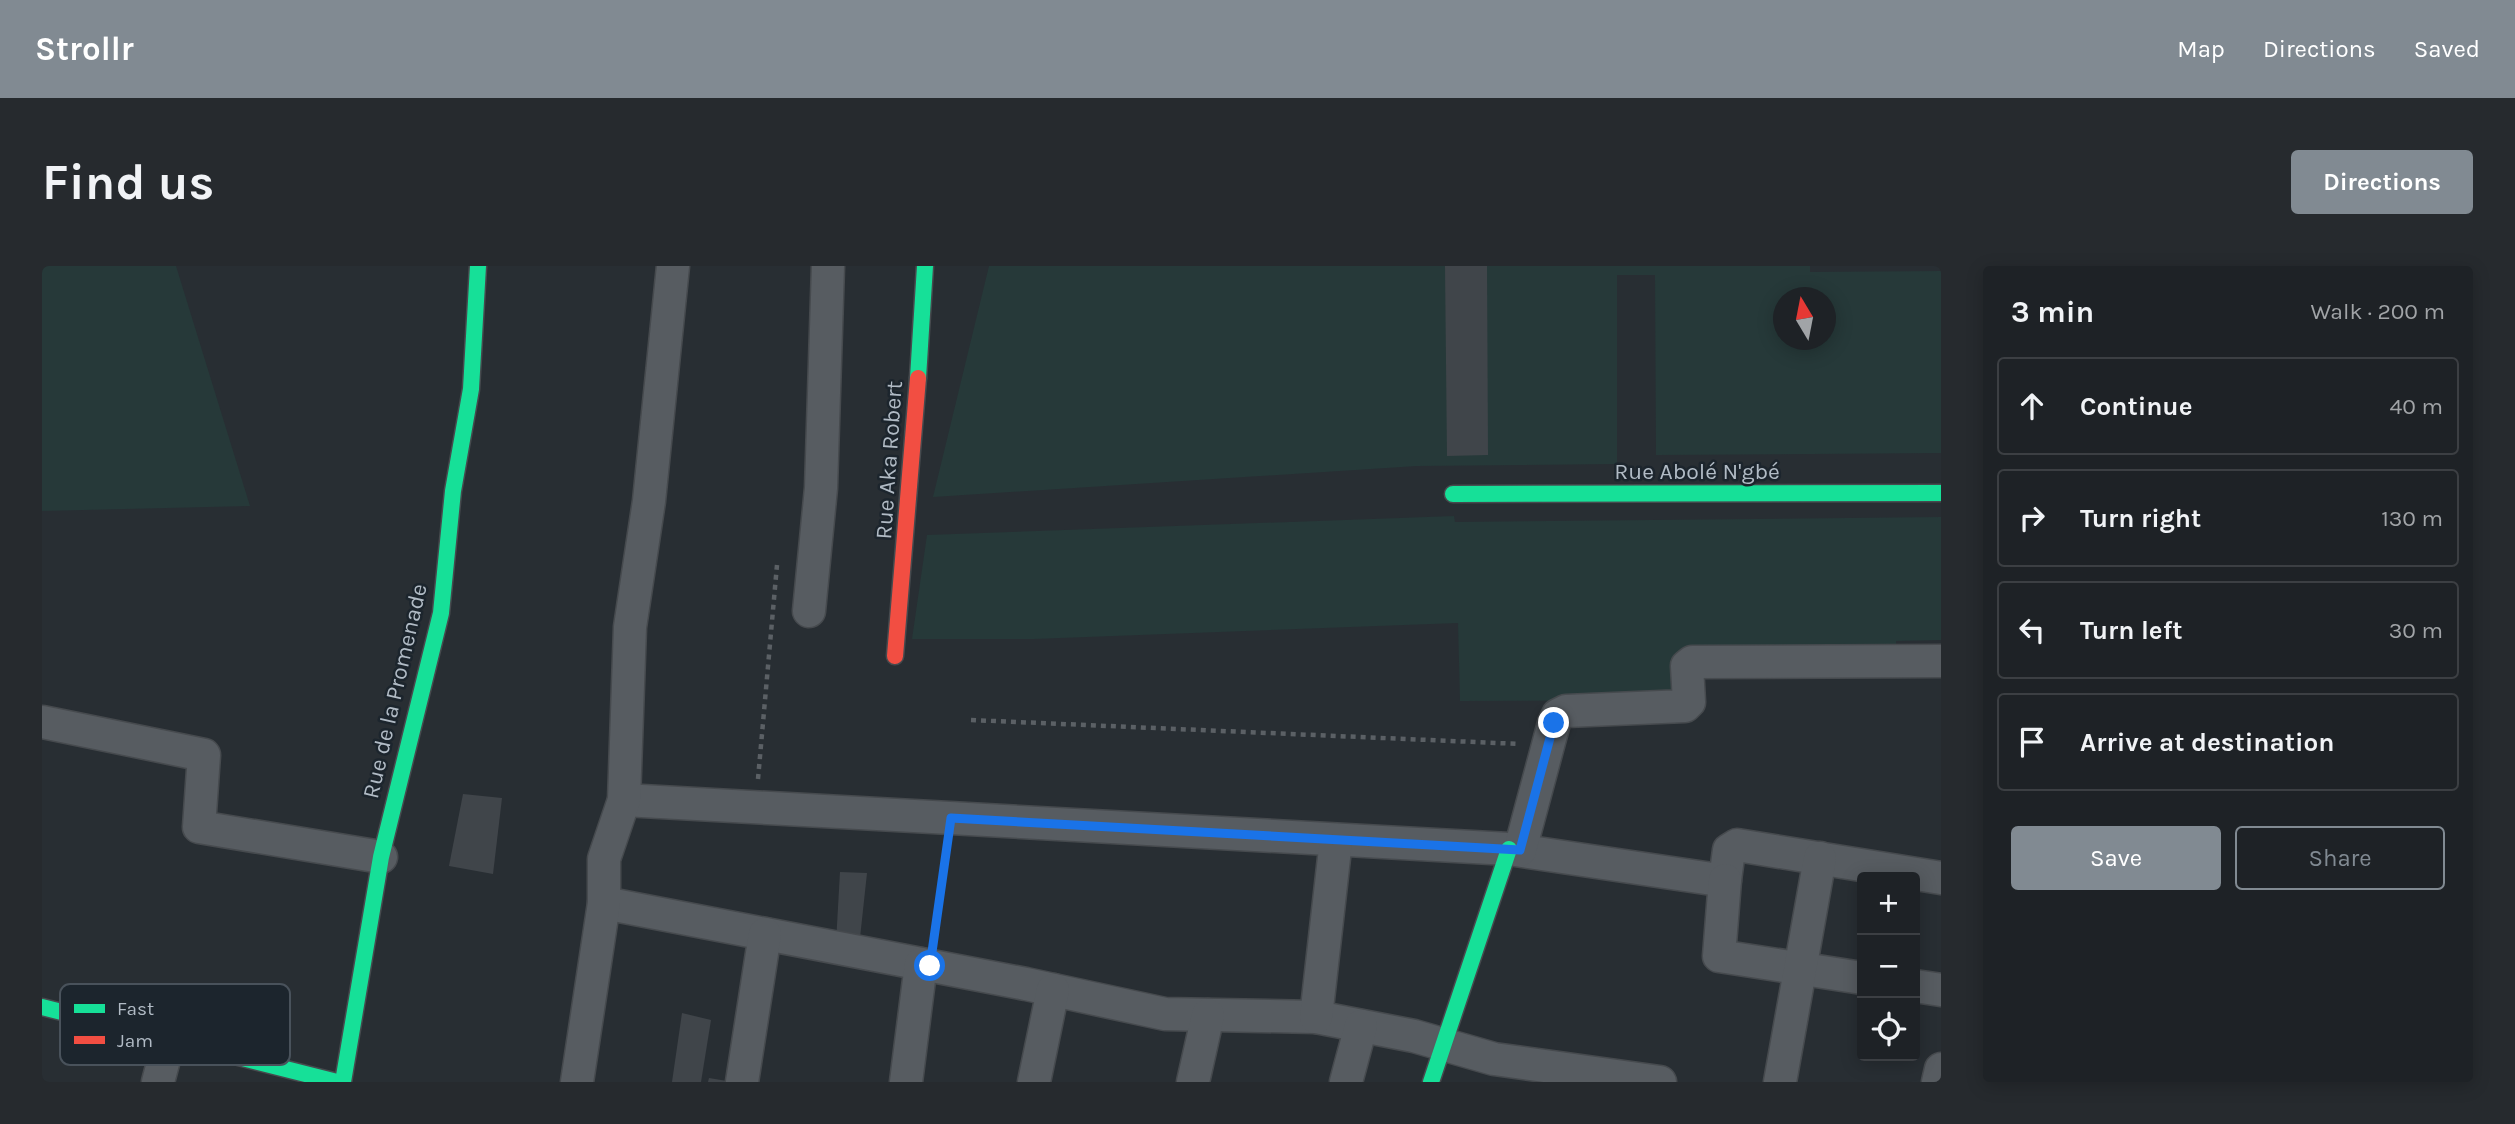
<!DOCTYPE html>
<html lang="en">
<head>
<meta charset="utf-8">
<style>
	:root { --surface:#1e2226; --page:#262a2e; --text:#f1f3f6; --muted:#a1a4a7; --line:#3c3f43; --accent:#818a92 }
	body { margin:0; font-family:Karla,sans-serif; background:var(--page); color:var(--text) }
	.controls { position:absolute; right:21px; bottom:21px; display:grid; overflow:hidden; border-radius:7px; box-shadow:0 4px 18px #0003 }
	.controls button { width:63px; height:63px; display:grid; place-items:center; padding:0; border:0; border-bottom:2px solid var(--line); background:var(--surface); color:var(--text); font:35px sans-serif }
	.compass { position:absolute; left:1731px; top:21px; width:63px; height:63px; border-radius:50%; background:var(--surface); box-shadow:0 4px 18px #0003; rotate:350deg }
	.stop { position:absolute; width:21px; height:21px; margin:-16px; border:5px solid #1a73e8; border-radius:50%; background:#fff }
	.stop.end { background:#1a73e8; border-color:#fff; box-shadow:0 2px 7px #0008 }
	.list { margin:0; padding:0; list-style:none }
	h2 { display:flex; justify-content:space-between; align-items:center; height:91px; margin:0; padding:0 28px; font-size:30px }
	h2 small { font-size:23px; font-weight:400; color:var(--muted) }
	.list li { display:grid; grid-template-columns:46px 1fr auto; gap:21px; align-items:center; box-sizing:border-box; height:98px; margin:0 14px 14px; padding:0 14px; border:2px solid var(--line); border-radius:7px }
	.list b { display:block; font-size:26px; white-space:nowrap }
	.list em { font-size:23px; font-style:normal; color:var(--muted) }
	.actions { display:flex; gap:14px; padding:21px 28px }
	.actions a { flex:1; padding:16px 0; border:2px solid var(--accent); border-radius:7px; text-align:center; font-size:24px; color:var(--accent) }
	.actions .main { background:var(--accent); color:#fff }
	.icon { flex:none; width:38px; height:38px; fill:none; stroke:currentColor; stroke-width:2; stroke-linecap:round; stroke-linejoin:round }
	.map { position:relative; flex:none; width:1899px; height:816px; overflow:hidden; border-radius:7px }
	header { display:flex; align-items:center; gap:42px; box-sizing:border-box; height:98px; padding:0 35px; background:var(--accent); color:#fff }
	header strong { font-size:33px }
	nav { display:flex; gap:38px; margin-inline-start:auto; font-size:24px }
	.intro { display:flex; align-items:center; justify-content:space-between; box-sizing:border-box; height:168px; padding:0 42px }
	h1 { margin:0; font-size:49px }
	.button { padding:18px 32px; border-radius:7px; background:var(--accent); color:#fff; font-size:24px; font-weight:700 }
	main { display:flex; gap:42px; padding:0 42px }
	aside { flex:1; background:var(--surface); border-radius:7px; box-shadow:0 4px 18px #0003 }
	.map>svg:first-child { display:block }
	.green { fill:#263939; fill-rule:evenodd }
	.building { fill:#40454a }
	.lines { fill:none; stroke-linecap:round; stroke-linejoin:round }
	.street-casing { stroke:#464a4e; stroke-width:35 }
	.fast-casing { stroke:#464a4e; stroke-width:19 }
	.jam-casing { stroke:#464a4e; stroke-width:19 }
	.path { stroke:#5b6065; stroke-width:4.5; stroke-dasharray:5 5; stroke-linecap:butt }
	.street { stroke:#575c61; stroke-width:32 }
	.fast { stroke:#16e098; stroke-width:16 }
	.jam { stroke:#f24e42; stroke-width:16 }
	.route { stroke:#1a73e8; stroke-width:9 }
	.labels { text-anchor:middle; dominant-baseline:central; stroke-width:5; stroke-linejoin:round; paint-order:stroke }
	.street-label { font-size:23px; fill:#b1bbc5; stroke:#1c252d }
	.key { fill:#1c252d; stroke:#49525b; stroke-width:2 }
	.key-label { font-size:19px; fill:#b1bbc5 }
</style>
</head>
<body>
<header>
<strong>Strollr</strong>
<nav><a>Map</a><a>Directions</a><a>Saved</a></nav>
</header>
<div class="intro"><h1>Find us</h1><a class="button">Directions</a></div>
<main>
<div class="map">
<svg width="1899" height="816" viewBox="0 0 1899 816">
	<rect width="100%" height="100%" fill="#282e33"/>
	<!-- green -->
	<g class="green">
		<polygon points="0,0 134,0 208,240 0,245"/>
		<path d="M947 0H1768V6L1899 5V187L1614 189 1613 9H1575V198L1375 200 891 231ZM1742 32H1784V74H1742Z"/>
		<polygon points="1412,250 1413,256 1899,251 1899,374 1854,375 1854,388 1640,389 1639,434 1418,435 1416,357 992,373 870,373 885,269"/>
	</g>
	<!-- building -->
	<g class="building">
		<polygon points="1403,0 1445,0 1446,189 1405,190"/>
		<polygon points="421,528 460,532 451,608 407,600"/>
		<polygon points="798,606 825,607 817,681 794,677"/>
		<polygon points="640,747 669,754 659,816 630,816"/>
		<polygon points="667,812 685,815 684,816 666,816"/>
	</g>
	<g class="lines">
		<!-- street casing -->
		<g class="street-casing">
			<g id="street">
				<polyline points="767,345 779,222 786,0"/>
				<polyline points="0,456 162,489 157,561 339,591"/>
				<polyline points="582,534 1467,583 1677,614 1683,614 1687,584 1695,579 1899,612"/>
				<polyline points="1478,584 1512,457 1516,449 1524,445 1643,440 1647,436 1645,400 1650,396 1899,395"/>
				<polyline points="1683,614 1677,690 1820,712"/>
				<polyline points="562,637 984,718 1123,748 1274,751 1372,770 1452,793 1618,816"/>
				<polyline points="1873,720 1899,724"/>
				<polyline points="1274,751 1294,574"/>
				<polyline points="116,816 127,774"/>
				<polyline points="535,816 562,637 562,593 582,534 588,361 607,235 631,0"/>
				<polyline points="700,816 723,668"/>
				<polyline points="864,816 879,698"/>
				<polyline points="992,816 1011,724"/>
				<polyline points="1151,816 1166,749"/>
				<polyline points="1304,816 1319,760"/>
				<polyline points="1738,816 1778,592"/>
				<polyline points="1896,816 1899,803"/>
			</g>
		</g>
		<!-- fast casing -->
		<g class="fast-casing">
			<g id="fast">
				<polyline points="876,112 883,0"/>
				<polyline points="1411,228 1899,227"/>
				<polyline points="0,741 295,816"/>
				<polyline points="301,816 339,591 399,347 411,225 429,123 436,0"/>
				<polyline points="1389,816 1467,583"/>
			</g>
		</g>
		<!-- jam casing -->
		<g class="jam-casing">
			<polyline id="jam" points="853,390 876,112"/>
		</g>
		<!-- path -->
		<g class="path">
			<polyline points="929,454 1478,478"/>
			<polyline points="716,513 735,299"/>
			<polyline points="892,671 905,579"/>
		</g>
		<!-- street -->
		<use href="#street" class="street"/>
		<!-- fast -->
		<use href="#fast" class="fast"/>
		<!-- jam -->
		<use href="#jam" class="jam"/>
	</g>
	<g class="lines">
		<!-- route -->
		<polyline class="route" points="888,700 909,552 1478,584 1512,457"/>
	</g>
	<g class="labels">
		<!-- street labels -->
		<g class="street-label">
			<text transform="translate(847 194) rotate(-86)">Rue Aka Robert</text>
			<text x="1655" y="205">Rue Abolé N'gbé</text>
			<text transform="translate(353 425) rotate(-77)">Rue de la Promenade</text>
		</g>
	</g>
	<!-- legend -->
	<rect x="18" y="718" width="230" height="81" rx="10" class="key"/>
	<rect x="32" y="738" width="31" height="9" fill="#16e098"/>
	<rect x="32" y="770" width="31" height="8" fill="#f24e42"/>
	<g class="key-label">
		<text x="75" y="749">Fast</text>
		<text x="75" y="781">Jam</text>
	</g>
</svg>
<div class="controls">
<button>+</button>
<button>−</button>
<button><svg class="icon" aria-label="locate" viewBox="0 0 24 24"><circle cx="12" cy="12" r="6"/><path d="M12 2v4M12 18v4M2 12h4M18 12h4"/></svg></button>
</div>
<svg class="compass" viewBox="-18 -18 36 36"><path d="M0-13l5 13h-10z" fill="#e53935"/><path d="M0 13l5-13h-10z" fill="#a1a4a7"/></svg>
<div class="stop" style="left:888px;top:700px"></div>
<div class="stop end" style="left:1512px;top:457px"></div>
</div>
<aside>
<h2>3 min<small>Walk · 200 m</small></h2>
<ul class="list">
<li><svg class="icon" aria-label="ahead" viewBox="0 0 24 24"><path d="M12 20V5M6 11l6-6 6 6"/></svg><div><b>Continue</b></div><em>40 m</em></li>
<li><svg class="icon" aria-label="right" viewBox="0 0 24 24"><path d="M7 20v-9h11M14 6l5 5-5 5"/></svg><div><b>Turn right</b></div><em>130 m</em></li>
<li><svg class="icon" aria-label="left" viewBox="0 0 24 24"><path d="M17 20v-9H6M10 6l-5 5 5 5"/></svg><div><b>Turn left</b></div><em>30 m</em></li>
<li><svg class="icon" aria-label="arrive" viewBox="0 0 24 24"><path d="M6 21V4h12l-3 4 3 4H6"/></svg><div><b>Arrive at destination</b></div></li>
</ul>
<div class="actions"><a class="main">Save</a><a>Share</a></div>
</aside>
</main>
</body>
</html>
